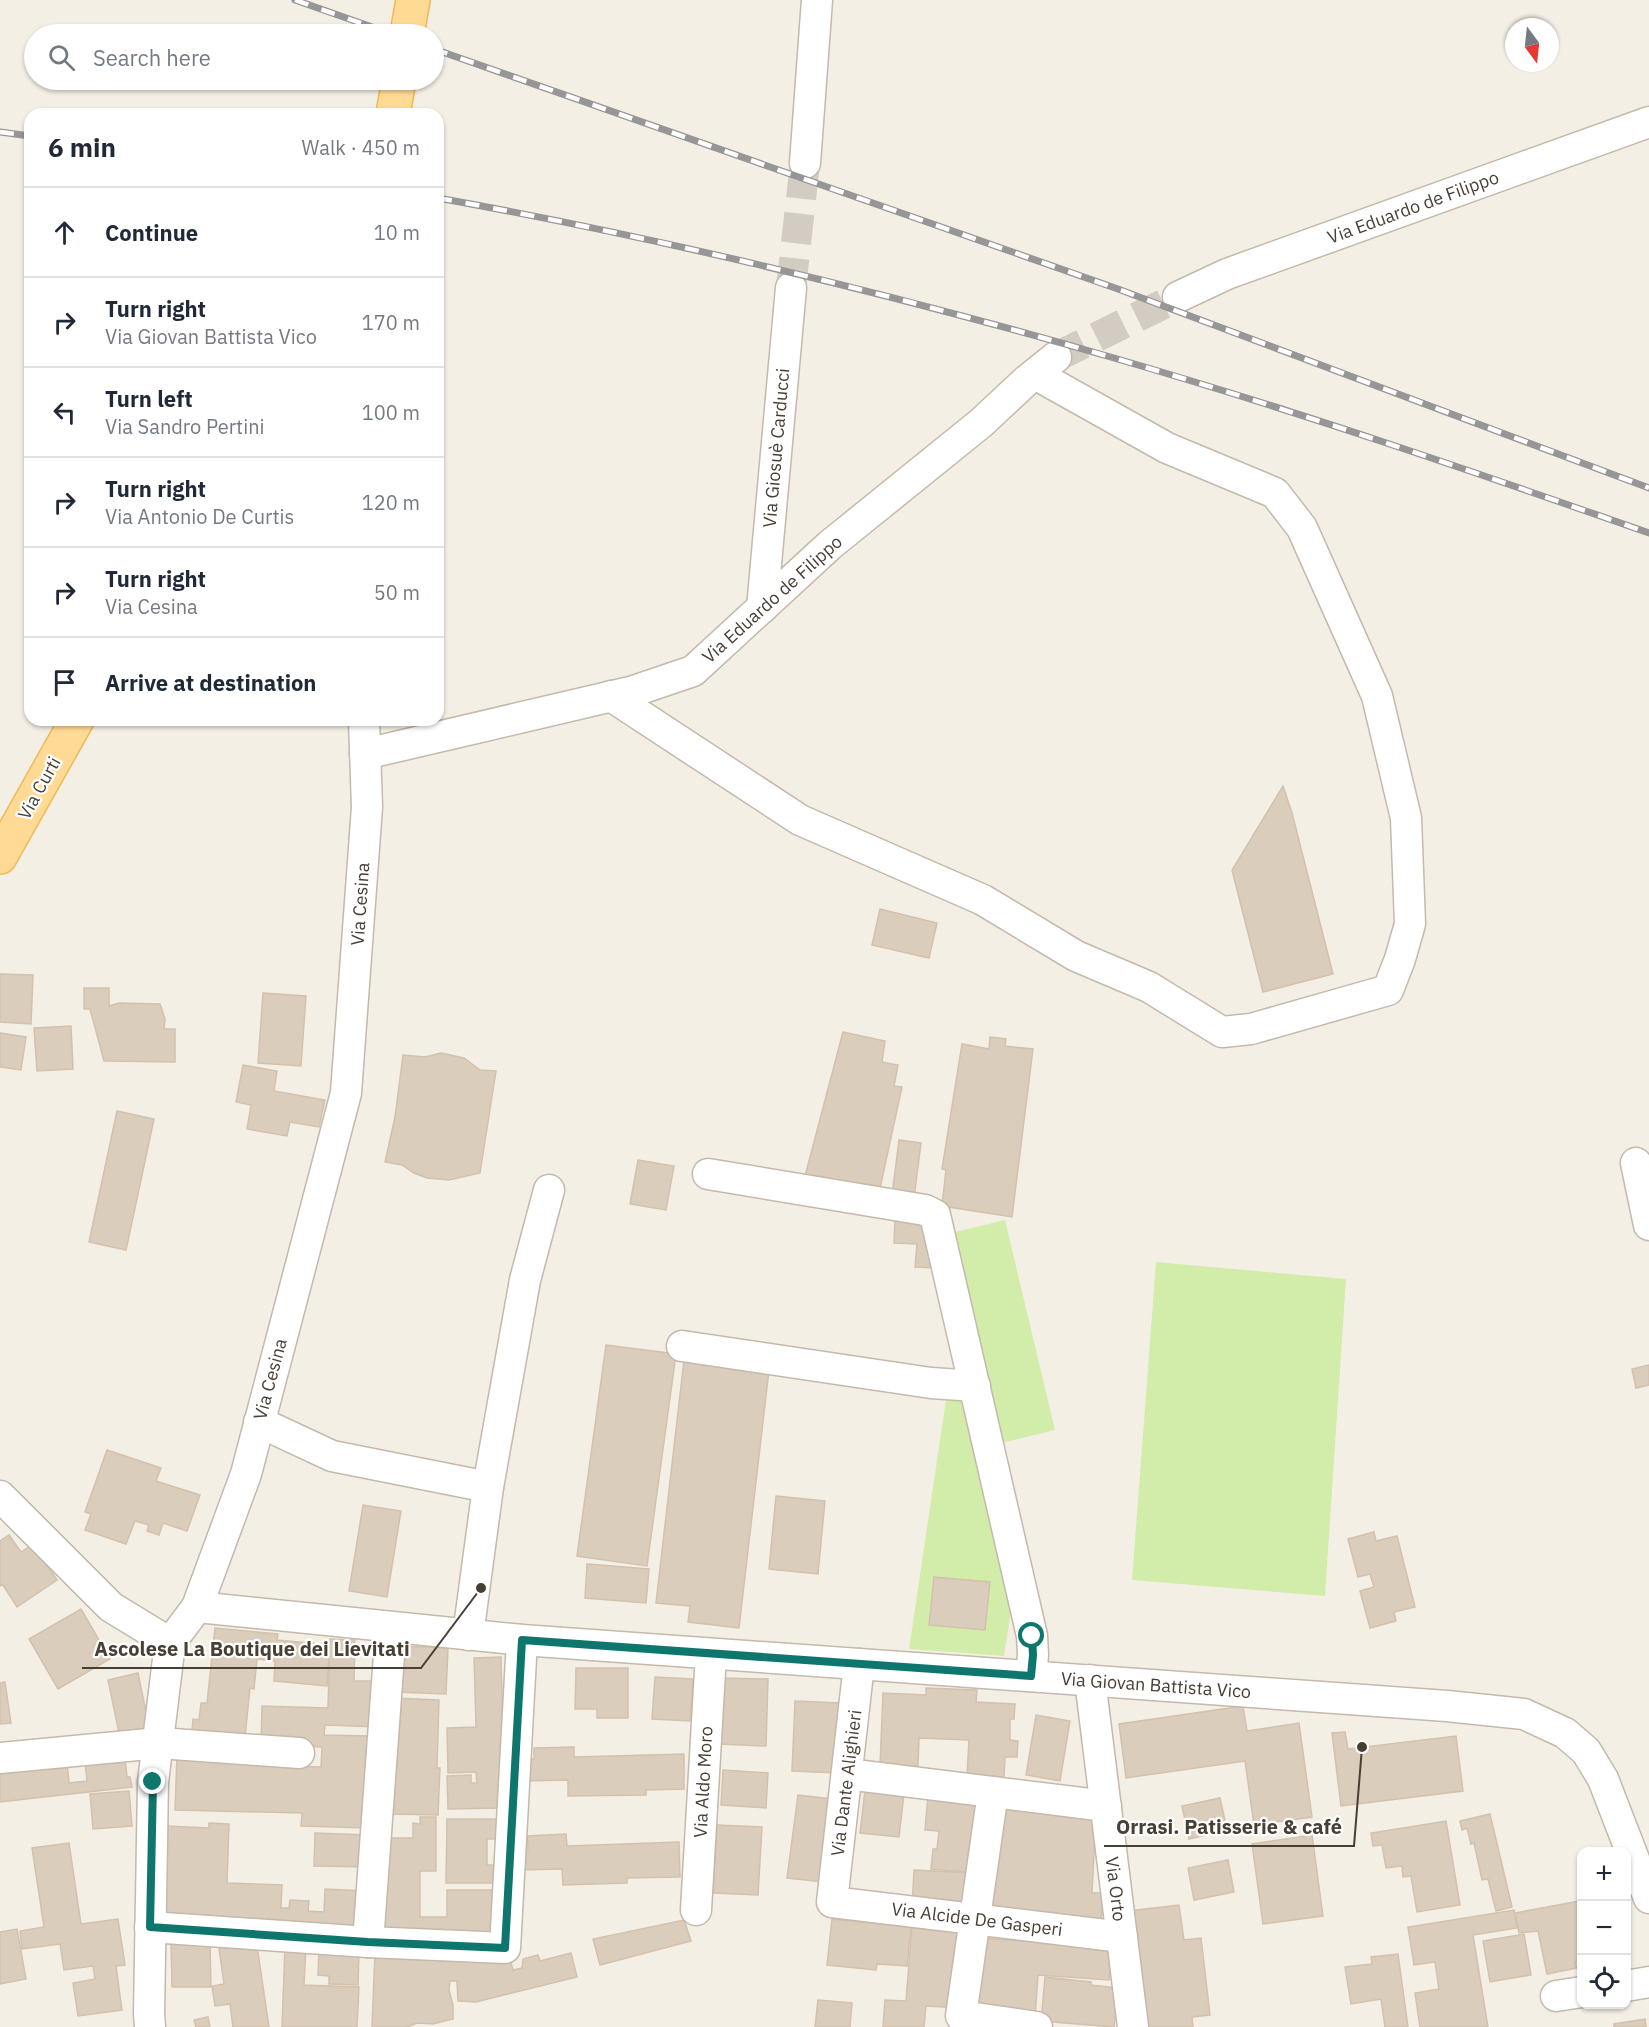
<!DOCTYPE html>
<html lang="en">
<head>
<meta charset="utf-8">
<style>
	:root { --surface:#fff; --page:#f2f2f3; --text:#1f2937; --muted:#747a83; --line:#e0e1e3 }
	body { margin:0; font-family:"IBM Plex Sans",sans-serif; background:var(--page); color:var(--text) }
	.controls { position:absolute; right:18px; bottom:18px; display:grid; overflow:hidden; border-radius:12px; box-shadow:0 2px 4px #0004 }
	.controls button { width:54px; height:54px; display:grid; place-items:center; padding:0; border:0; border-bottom:2px solid var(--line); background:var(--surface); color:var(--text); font:30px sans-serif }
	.compass { position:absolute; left:1505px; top:18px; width:54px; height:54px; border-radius:50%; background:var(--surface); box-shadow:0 2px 4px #0004; rotate:165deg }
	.stop { position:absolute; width:18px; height:18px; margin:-14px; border:4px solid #0f766e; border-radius:50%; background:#fff }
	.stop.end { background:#0f766e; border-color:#fff; box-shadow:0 2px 6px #0008 }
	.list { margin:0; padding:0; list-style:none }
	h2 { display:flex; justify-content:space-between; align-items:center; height:78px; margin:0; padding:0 24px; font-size:26px }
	h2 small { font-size:20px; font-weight:400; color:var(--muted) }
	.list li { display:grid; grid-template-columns:39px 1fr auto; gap:18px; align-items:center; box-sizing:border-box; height:90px; padding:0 24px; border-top:2px solid var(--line) }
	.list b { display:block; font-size:22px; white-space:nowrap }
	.list p { margin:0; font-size:20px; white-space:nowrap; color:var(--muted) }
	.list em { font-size:20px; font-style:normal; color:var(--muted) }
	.icon { flex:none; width:33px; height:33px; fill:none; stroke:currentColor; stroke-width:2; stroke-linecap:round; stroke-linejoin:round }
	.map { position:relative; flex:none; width:1649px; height:2027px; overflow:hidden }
	.search { position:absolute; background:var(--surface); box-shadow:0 2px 4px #0004; left:24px; top:24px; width:420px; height:66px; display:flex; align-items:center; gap:15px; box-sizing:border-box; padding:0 21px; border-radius:33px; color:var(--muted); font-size:22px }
	.panel { position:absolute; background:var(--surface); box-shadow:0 2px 4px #0004; left:24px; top:108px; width:420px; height:618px; border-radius:18px }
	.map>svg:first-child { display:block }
	.green { fill:#d2edaa }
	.building { fill:#dacdbc; stroke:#d3c1ac; stroke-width:1.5 }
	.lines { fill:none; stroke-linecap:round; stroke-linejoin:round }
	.minor-tunnel { stroke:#d2ccc2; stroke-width:30; stroke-dasharray:30 15; stroke-linecap:butt }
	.minor-casing { stroke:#c4b9aa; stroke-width:33 }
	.major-casing { stroke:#efb958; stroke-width:36 }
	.minor { stroke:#fff; stroke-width:30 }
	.major { stroke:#ffda94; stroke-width:33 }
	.rail-casing { stroke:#969696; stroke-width:7 }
	.rail { stroke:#fff; stroke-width:4.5; stroke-dasharray:14; stroke-linecap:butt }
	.route { stroke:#0f766e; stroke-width:8 }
	.labels { text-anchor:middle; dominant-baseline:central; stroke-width:4.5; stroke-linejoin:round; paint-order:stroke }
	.street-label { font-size:18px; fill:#483f34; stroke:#fff }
	.leader { fill:none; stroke:#483f34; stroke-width:2 }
	.callout-dot { fill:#483f34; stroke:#fff; stroke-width:2 }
	.callout-label { font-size:20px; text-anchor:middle; font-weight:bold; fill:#483f34; stroke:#fff; stroke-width:4.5; stroke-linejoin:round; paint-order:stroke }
</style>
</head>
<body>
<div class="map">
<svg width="1649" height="2027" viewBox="0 0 1649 2027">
	<rect width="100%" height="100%" fill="#f4efe5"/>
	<!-- green -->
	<g class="green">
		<polygon points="1005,1220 1055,1430 997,1444 947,1234"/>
		<polygon points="1156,1262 1346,1279 1325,1596 1132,1580"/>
		<polygon points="947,1393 971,1396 1013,1598 1004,1656 909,1649"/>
	</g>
	<!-- building -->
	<g class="building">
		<polygon points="1283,786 1292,813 1333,974 1263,992 1232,870"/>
		<polygon points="880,909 937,923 929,958 872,945"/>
		<polygon points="0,974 33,975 31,1024 0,1022"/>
		<polygon points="84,988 109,988 109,1006 119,1003 160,1004 165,1019 164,1029 175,1029 175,1062 104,1061 90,1009 84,1009"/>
		<polygon points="263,993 306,996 301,1066 258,1063"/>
		<polygon points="71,1026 73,1069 37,1071 34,1028"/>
		<polygon points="843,1032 885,1041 882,1062 898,1065 894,1086 902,1087 879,1193 804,1180"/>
		<polygon points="0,1033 26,1037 21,1070 0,1067"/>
		<polygon points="990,1037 1006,1039 1005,1046 1033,1049 1012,1217 942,1206 946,1170 942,1169 962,1044 989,1049"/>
		<polygon points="441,1053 464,1058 480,1070 496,1071 480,1173 449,1180 427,1178 414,1173 402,1165 385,1162 395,1117 403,1055 425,1057"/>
		<polygon points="243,1065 277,1071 274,1091 325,1100 319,1127 290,1122 287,1136 247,1129 251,1105 236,1102"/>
		<polygon points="117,1111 154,1119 126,1250 89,1242"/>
		<polygon points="899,1140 921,1143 914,1198 892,1195"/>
		<polygon points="638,1160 674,1166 666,1210 630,1204"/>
		<polygon points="895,1217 931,1223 934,1268 915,1267 917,1244 894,1243"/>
		<polygon points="606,1345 676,1354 647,1566 577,1556"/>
		<polygon points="684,1360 769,1370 739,1628 688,1622 690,1606 656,1603"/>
		<polygon points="1649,1365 1649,1385 1636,1388 1632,1369"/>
		<polygon points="107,1450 161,1468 156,1481 200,1495 187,1531 163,1523 159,1535 147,1531 149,1525 135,1521 126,1544 85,1530 91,1514 85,1512"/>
		<polygon points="776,1496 825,1501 818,1574 769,1569"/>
		<polygon points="363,1505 401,1511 387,1597 349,1591"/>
		<polygon points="1374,1532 1376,1541 1397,1536 1415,1607 1394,1612 1396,1621 1370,1628 1360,1591 1374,1587 1370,1574 1358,1577 1348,1539"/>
		<polygon points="9,1535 21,1552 33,1544 57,1580 17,1607 3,1585 0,1586 0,1541"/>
		<polygon points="587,1564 649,1569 646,1603 585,1598"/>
		<polygon points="934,1577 990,1582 985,1630 929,1625"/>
		<polygon points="81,1609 110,1659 58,1689 29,1639"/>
		<polygon points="215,1628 278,1634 277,1640 330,1645 327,1686 274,1681 275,1661 257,1659 254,1689 250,1688 244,1746 191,1741 193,1719 199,1720 201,1703 207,1703"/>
		<polygon points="330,1639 355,1640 354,1681 380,1681 379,1727 325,1725 324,1735 372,1736 367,1828 301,1826 302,1813 175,1810 177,1755 254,1765 321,1767 322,1747 261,1745 262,1706 328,1708"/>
		<polygon points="398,1646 448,1648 446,1694 395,1692"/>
		<polygon points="501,1657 505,1808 448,1809 447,1776 471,1775 471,1783 477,1783 476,1772 448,1773 447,1728 476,1727 474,1658"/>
		<polygon points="576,1668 628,1668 628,1718 597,1718 597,1709 575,1709"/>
		<polygon points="138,1673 151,1736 121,1742 108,1680"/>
		<polygon points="655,1677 693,1679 690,1721 652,1719"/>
		<polygon points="720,1678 768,1679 766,1746 718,1744"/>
		<polygon points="5,1682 11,1723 0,1724 0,1683"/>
		<polygon points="926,1688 977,1690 976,1702 1015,1704 1014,1719 1010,1719 1010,1740 1018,1741 1017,1757 1005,1757 1004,1778 967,1776 969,1740 919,1738 918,1766 880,1765 883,1693 926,1695"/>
		<polygon points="394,1698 439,1700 437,1768 440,1768 438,1815 390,1814"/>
		<polygon points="795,1701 840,1703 837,1773 792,1771"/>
		<polygon points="1243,1706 1247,1731 1299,1723 1312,1817 1254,1825 1245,1761 1126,1778 1119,1724"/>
		<polygon points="1036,1715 1070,1721 1060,1781 1026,1775"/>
		<polygon points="1345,1732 1348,1749 1456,1736 1463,1791 1341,1806 1332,1733"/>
		<polygon points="574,1747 574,1757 684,1754 684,1789 646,1790 646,1795 568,1796 568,1780 526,1781 526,1760 534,1759 534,1748"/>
		<polygon points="124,1750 127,1777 130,1777 132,1787 0,1802 0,1770 67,1762 69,1783 87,1781 84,1754"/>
		<polygon points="723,1770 768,1773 766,1808 721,1805"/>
		<polygon points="865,1790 904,1794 899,1837 860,1833"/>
		<polygon points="129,1791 132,1826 93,1829 90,1794"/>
		<polygon points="798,1795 841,1800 833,1883 787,1878"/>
		<polygon points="928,1796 983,1800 976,1873 931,1869 933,1849 937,1849 939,1831 925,1830"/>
		<polygon points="1220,1798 1227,1830 1189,1839 1182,1806"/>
		<polygon points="998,1808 1096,1814 1092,1893 1103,1893 1101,1925 991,1919"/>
		<polygon points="1490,1814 1512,1907 1496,1911 1488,1879 1482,1880 1474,1843 1471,1844 1467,1828 1462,1830 1460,1821"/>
		<polygon points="420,1817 436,1817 436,1871 420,1871 420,1917 447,1917 447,1890 494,1890 494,1940 379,1941 383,1838 413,1838 413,1823 420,1824"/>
		<polygon points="447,1819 499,1819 498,1839 487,1839 487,1865 494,1865 494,1883 446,1883"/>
		<polygon points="1446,1821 1460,1905 1417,1912 1411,1876 1403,1877 1402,1866 1386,1868 1382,1845 1373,1846 1371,1833"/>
		<polygon points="209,1823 229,1824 227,1883 282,1885 281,1908 289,1908 290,1900 309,1901 308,1911 324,1912 325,1889 364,1891 362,1930 164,1922 168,1826 209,1828"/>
		<polygon points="717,1825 762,1827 758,1895 713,1893"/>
		<polygon points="315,1833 367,1835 366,1867 314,1866"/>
		<polygon points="566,1834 567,1846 679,1842 680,1877 627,1878 627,1883 563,1885 562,1869 521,1870 521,1849 528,1849 527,1836"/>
		<polygon points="1312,1835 1323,1916 1263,1924 1252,1844"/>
		<polygon points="69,1843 81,1924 118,1919 125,1965 116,1966 122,2010 78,2016 73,1983 95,1979 93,1966 64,1970 60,1944 22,1949 20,1931 44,1927 32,1848"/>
		<polygon points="1228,1860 1234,1892 1194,1900 1188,1868"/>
		<polygon points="914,1870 973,1873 971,1911 912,1908"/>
		<polygon points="1580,1901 1582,1961 1575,1962 1577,1968 1547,1974 1538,1931 1519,1933 1515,1913"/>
		<polygon points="1179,1905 1184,1940 1201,1938 1210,2015 1192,2017 1193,2027 1143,2027 1128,1911"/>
		<polygon points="1514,1910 1517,1928 1473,1935 1488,2027 1420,2027 1415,1993 1439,1989 1435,1962 1414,1965 1408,1927"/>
		<polygon points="832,1919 911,1927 907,1966 877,1964 876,1970 827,1965"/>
		<polygon points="684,1920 691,1941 600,1965 593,1939"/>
		<polygon points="912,1926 965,1930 959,2008 926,2006 924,2027 883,2027 885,2000 906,2001"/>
		<polygon points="17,1929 26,1979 0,1984 0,1932"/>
		<polygon points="1524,1934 1531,1975 1490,1982 1483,1941"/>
		<polygon points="983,1938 1112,1947 1109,1980 1038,1975 1035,2018 977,2014"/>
		<polygon points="171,1940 210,1940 211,1987 172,1987"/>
		<polygon points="218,1941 257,1946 269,2027 233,2027 230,2004 215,2006 212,1986 224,1984"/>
		<polygon points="285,1945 306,1946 304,1985 359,1987 357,2027 282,2027"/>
		<polygon points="319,1949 359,1951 358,1985 329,1984 329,1976 318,1975"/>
		<polygon points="375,1953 510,1959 513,1970 522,1968 523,1959 538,1955 540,1961 571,1953 577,1977 476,2002 458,2001 457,1981 450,1981 449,1990 453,2005 453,2019 433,2024 417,2023 407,2027 372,2027"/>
		<polygon points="1398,1954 1408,2027 1385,2027 1381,1999 1351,2004 1345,1967 1372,1964 1371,1957"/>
		<polygon points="1045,1977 1091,1982 1091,1985 1118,1988 1114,2027 1041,2021"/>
		<polygon points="818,2000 852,2003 850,2027 815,2027"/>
		<polygon points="208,2017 210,2027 196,2027 194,2020"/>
		<polygon points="1645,2019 1646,2027 1614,2027 1614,2024"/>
	</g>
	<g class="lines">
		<!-- minor-tunnel -->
		<g class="minor-tunnel">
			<polyline points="791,288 805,163"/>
			<polyline points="1056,357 1178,297"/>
		</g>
		<!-- minor casing -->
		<g class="minor-casing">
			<g id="minor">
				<polyline points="805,163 817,0"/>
				<polyline points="1178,297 1227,274 1649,122"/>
				<polyline points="762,608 791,288"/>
				<polyline points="611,696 800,820 983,900 1076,956 1149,987 1222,1032 1251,1029 1388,990 1400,959 1410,924 1406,818 1377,696 1302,528 1275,493 1167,448 1035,374"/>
				<polyline points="365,754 634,691 693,671 830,545 981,423 1026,381 1056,357"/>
				<polyline points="1636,1163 1649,1225"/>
				<polyline points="708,1174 925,1210 935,1215 1032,1636 1033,1655 1031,1676"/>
				<polyline points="682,1346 931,1383 975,1386"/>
				<polyline points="259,1422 332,1456 488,1487"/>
				<polyline points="0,1496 111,1607 170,1643"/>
				<polyline points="197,1607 522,1640 1447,1706 1524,1714 1565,1733 1586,1751 1603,1779 1649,1898"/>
				<polyline points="468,1635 488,1487 525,1280 549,1190"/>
				<polyline points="859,1664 832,1902 1122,1937"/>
				<polyline points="1090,1680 1133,2027"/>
				<polyline points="0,1758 159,1743 299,1753"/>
				<polyline points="847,1774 1106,1806"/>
				<polyline points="993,1792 961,2016 1037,2027"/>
				<polyline points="696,1910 711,1654"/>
				<polyline points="150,1927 368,1942 505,1948 522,1640"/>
				<polyline points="368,1942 391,1628"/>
				<polyline points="1626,1986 1649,1982"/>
				<polyline points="1556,1996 1582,1992"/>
				<polyline points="150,2027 149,2013 153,1782 170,1643 197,1607 246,1474 346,1093 367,807 364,720"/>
			</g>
		</g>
		<!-- major casing -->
		<g class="major-casing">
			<g id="major">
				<polyline points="407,34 413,0"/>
				<polyline points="393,114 399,80"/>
				<polyline points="0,857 77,720"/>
			</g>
		</g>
		<!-- minor -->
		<use href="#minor" class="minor"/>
		<!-- major -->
		<use href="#major" class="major"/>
		<!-- rail casing -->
		<g class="rail-casing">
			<g id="rail">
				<polyline points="295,0 392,34"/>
				<polyline points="434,49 1118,289 1649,488"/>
				<polyline points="0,132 30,136"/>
				<path d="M438 198C666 239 892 294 1114 358 1294 410 1472 471 1649 533"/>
			</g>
		</g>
		<!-- rail -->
		<use href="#rail" class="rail"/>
	</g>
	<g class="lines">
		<!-- route -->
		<polyline class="route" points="153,1782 150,1927 368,1942 505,1948 522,1640 1031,1676 1033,1655 1032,1636"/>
	</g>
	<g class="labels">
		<!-- street labels -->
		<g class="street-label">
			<text transform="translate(1413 207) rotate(-20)">Via Eduardo de Filippo</text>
			<text transform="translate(776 448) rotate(-85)">Via Giosuè Carducci</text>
			<text transform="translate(772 599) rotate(-42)">Via Eduardo de Filippo</text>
			<text transform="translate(39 788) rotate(-61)">Via Curti</text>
			<text transform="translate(360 904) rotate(-86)">Via Cesina</text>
			<text transform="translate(270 1379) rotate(-75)">Via Cesina</text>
			<text transform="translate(1156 1685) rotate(4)">Via Giovan Battista Vico</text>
			<text transform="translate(703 1782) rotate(-87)">Via Aldo Moro</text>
			<text transform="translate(846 1783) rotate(-83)">Via Dante Alighieri</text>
			<text transform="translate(1116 1889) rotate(83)">Via Orto</text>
			<text transform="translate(977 1919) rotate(7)">Via Alcide De Gasperi</text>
		</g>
	</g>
	<!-- callouts -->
	<path class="leader" d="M481 1588L421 1668H82M1362 1747L1354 1846H1104"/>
	<g class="callout-dot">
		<circle cx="481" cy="1588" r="6"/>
		<circle cx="1362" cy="1747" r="6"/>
	</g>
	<g class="callout-label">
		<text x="252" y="1656">Ascolese La Boutique dei Lievitati</text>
		<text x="1229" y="1834">Orrasi. Patisserie &amp; café</text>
	</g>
</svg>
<div class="controls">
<button>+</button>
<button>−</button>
<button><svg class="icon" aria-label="locate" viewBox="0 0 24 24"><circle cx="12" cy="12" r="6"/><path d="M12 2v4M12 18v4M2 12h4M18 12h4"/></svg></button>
</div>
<svg class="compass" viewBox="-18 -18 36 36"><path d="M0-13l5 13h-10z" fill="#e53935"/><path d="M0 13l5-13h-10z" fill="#747a83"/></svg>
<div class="stop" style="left:1032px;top:1636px"></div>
<div class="stop end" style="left:153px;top:1782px"></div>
<div class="search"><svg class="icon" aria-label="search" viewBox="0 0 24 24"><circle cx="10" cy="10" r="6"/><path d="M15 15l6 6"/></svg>Search here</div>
<section class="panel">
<h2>6 min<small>Walk · 450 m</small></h2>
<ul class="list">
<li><svg class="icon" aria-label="ahead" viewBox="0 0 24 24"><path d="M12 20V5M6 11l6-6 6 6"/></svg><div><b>Continue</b></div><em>10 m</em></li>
<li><svg class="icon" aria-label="right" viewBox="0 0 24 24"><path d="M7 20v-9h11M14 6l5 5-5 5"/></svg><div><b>Turn right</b><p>Via Giovan Battista Vico</p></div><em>170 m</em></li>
<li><svg class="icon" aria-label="left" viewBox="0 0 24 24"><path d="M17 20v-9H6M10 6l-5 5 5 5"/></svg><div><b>Turn left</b><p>Via Sandro Pertini</p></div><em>100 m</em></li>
<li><svg class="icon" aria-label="right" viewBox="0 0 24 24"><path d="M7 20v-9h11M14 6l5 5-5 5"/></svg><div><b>Turn right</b><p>Via Antonio De Curtis</p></div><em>120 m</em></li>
<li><svg class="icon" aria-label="right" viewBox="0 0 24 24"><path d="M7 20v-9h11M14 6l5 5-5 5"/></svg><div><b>Turn right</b><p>Via Cesina</p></div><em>50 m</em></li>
<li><svg class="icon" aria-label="arrive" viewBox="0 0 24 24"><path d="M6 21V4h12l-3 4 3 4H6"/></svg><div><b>Arrive at destination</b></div></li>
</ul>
</section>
</div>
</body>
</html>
